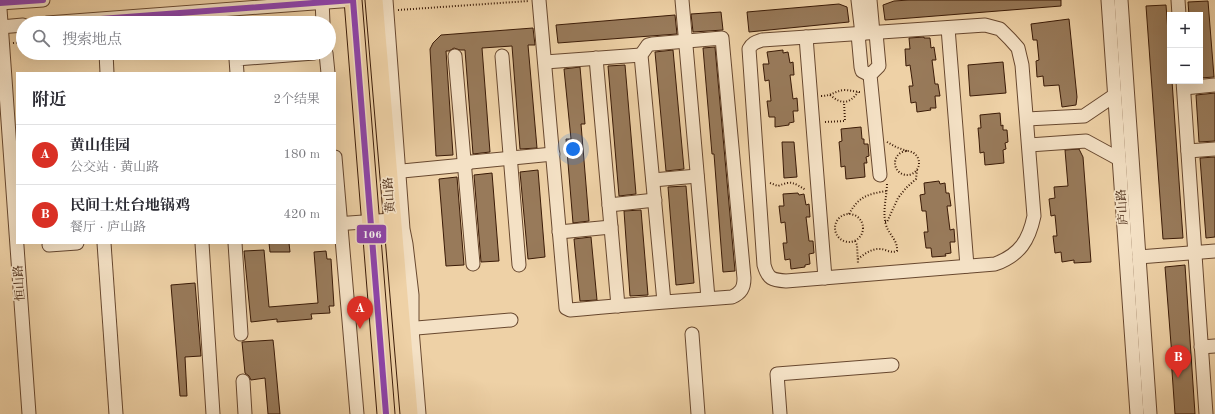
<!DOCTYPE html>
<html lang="zh">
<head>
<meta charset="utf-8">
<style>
	:root { --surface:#fff; --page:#f2f2f3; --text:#2b2b33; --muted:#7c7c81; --line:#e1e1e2; --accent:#d93025 }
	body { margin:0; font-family:"Old Standard TT","Noto Serif SC",serif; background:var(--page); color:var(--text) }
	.controls { position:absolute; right:12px; top:12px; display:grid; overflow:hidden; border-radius:0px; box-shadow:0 4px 16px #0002 }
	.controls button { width:36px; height:36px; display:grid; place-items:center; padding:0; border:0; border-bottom:1px solid var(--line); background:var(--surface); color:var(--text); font:20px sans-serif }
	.you { position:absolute; left:573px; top:149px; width:14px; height:14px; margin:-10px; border:3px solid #fff; border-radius:50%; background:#1a73e8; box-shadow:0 0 0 6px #1a73e833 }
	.badge { display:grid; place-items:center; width:26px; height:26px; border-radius:50%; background:var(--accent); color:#fff; font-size:13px; font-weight:700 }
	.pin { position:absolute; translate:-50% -33px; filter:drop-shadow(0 1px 2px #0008) }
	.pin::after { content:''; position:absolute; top:21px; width:14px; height:12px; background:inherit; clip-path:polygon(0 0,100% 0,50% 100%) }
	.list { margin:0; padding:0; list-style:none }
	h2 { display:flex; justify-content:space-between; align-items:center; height:52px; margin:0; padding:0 16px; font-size:17px }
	h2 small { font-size:13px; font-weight:400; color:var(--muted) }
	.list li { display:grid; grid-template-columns:26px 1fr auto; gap:12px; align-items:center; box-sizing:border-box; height:60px; padding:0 16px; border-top:1px solid var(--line) }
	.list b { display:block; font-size:15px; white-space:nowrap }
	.list p { margin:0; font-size:13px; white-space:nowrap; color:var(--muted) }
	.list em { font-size:13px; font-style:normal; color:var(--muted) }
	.icon { flex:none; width:22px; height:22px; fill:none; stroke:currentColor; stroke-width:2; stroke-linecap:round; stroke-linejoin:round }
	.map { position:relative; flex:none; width:1215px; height:414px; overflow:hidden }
	.search { position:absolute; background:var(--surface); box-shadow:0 4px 16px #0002; left:16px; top:16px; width:320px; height:44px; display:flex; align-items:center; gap:10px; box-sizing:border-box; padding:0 14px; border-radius:22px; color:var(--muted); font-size:15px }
	.panel { position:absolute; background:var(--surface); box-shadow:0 4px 16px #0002; left:16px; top:72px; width:320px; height:172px; border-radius:0px }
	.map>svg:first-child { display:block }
	.building { fill:#987a5a; stroke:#3b1b07 }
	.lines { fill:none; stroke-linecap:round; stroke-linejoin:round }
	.minor-casing { stroke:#68482f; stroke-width:15 }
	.major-casing { stroke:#3b1b07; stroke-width:19 }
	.path { stroke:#3b1b07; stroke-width:2; stroke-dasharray:1 2; stroke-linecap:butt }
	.minor { stroke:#f4e1c5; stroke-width:13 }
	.major { stroke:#eed1a6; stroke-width:17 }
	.bus-1-casing { stroke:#f4e1c5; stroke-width:9 }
	.bus-1 { stroke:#8e44ad; stroke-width:6 }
	.labels { text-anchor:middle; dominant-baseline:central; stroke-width:3.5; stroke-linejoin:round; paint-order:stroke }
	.street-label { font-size:12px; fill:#3b1b07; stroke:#f4e1c5 }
	.line-badge { stroke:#f4e1c5; stroke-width:1.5 }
	.badge-label { font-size:11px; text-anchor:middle; font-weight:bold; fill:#fff }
</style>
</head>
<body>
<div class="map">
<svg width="1215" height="414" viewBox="0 0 1215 414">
	<rect width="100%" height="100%" fill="#eed1a6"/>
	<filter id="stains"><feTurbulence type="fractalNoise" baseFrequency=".005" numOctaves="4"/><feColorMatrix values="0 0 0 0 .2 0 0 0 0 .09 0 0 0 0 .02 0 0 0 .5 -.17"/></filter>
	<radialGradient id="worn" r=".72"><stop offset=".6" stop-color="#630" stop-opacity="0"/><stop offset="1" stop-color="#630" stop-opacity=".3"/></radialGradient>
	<!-- building -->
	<g class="building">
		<polygon points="909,0 1061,0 1061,6 885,20 883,5 894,1"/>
		<polygon points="1208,1 1214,77 1200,78 1200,15 1189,15 1188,2"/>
		<polygon points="839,4 847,7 849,22 749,32 747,12"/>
		<polygon points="1166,5 1170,59 1170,81 1172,81 1183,238 1163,239 1146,6"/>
		<polygon points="721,12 723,30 693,32 691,14"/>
		<polygon points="675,15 677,34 558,43 556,25"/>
		<polygon points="1069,19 1077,97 1076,105 1062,107 1059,85 1044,86 1043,76 1037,77 1036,61 1039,60 1037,40 1033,40 1031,24"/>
		<polygon points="533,28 535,45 528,45 537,148 520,149 512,46 482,48 490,152 473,154 465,50 460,50 454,48 449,51 446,51 453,155 436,156 430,49 433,43 441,35"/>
		<polygon points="924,37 924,38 930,38 931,48 934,47 936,60 932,60 935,84 938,84 940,96 935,96 936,108 930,108 931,110 917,112 916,102 911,103 909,86 913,86 910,65 906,66 905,49 910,49 909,38"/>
		<polygon points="715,47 735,271 723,272 714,154 712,154 703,48"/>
		<polygon points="673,50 684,169 666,171 655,52"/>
		<polygon points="783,50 783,53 788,52 790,63 793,62 794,75 790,75 793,99 797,98 798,111 793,111 794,122 789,123 789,125 775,127 775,117 769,117 767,101 771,101 769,80 765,81 763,64 769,64 767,52"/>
		<polygon points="1003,62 1006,93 970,96 968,65"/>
		<polygon points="625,65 636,194 619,196 608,66"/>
		<polygon points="580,67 585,124 581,124 589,221 573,223 566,139 571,139 564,69"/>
		<polygon points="1215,93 1215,141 1199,142 1196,95"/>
		<polygon points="1000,113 1001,126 1003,125 1003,130 1007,130 1008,142 1005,143 1006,149 1003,150 1004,163 985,165 984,152 980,153 979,139 978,128 981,128 980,115"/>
		<polygon points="861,127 862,139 864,139 864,144 868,144 869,156 866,157 867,163 864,163 865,177 846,179 845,166 841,167 840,152 839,142 842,141 841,129"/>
		<polygon points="782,142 794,142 797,177 784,178"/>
		<polygon points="1079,149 1083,157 1091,262 1074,263 1074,260 1062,262 1061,252 1055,253 1053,236 1057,236 1055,215 1051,216 1049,199 1055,198 1054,187 1068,186 1065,150"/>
		<polygon points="1215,157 1215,237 1206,238 1200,158"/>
		<polygon points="538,170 545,257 528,259 520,172"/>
		<polygon points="492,173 499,261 481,262 474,175"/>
		<polygon points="457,177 464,265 446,266 439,179"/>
		<polygon points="939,181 940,184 945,183 946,193 949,193 951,206 947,206 950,230 954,229 955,242 950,242 951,253 945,254 946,256 932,257 931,248 926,248 924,232 928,232 926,211 922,211 920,195 925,194 924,183"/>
		<polygon points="686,186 694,283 676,285 668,187"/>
		<polygon points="798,193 799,195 804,194 806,205 809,204 810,217 806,217 809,241 813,241 814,253 809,254 810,264 805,265 805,267 791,269 790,259 785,260 783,243 787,243 785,222 781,223 779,206 784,206 783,194"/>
		<polygon points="641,210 648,295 630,296 624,211"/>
		<polygon points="591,237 597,300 580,301 574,239"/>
		<polygon points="269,243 289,243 290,252 270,252"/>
		<polygon points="264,250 269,307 318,303 314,252 326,251 327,259 331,259 334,306 329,306 330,313 311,314 312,319 277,322 277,319 251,322 244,251"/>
		<polygon points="1185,265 1195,414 1175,414 1171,357 1172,357 1165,267"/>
		<polygon points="195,283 201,356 185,357 187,396 180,396 171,285"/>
		<polygon points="273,340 274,349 280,414 268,414 265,378 251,380 249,376 245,373 242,342"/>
	</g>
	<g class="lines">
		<!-- minor casing -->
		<g class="minor-casing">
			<g id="minor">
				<polyline points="322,0 323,23"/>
				<polyline points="386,0 403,229 406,244 412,295 412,329 419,414"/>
				<path d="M539 0 566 308 570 310C624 305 678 301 732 297 741 293 744 288 744 278L722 38 652 44 648 45 641 55 664 302"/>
				<polyline points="682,0 708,298"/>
				<polyline points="858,0 862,34"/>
				<polyline points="870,0 873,33"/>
				<polyline points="1108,0 1137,414"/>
				<polyline points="1121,0 1150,414"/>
				<polyline points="1178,0 1179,15"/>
				<polyline points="0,3 43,0"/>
				<polyline points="0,9 29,414"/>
				<polyline points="47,23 354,0"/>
				<path d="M985 25 1000 29 1010 39 1018 48 1022 65 1034 216C1029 240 1020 255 995 264L786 281C772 280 768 279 764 265L749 49C752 43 756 42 762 40Z"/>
				<polyline points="0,27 23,25"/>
				<polyline points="948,28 967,266"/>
				<polyline points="876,33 879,66 870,75 880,175"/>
				<polyline points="858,34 861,67 862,71 870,75"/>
				<polyline points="806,37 825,278"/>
				<polyline points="106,53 107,73"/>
				<polyline points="326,53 328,73"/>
				<polyline points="455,56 473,264"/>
				<polyline points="502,56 519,265"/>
				<polyline points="596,58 618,306"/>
				<polyline points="545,62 641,55"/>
				<polyline points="237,73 236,59 314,53"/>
				<polyline points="1183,81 1206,414"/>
				<polyline points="1184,88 1215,85"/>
				<polyline points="1027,119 1084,116 1115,95"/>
				<polyline points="1029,145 1086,141 1119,159"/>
				<polyline points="1188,151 1215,149"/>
				<polyline points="335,157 357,414"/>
				<polyline points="392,172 464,165 471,162 553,154"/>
				<polyline points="653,180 697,176"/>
				<polyline points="609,205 655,200"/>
				<polyline points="335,224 392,220"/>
				<polyline points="559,232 611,227"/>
				<polyline points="104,243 116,414"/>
				<polyline points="202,243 213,414"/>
				<polyline points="235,243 241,334"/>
				<polyline points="49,245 77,243"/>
				<polyline points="1139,257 1215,251"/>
				<polyline points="405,329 511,320"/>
				<polyline points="692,334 698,414"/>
				<polyline points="1201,347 1215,346"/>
				<polyline points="243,381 245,414"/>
				<polyline points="780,414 777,374 892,365"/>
			</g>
		</g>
		<!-- major casing -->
		<g class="major-casing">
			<g id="major">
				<polyline points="353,0 386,414"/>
				<polyline points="374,0 409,414"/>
			</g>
		</g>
		<!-- path -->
		<g class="path">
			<polyline points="398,10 529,1"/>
			<polyline points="245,23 312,17"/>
			<polyline points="13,43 23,42"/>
			<path d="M830 95C841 104 849 105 858 92"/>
			<path d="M821 96C831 96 835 91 844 90 850 90 855 92 861 92"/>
			<polyline points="825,122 845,121 844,102"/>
			<polyline points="887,142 896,147 907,151"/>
			<circle cx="907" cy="163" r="12"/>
			<path d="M770 183 778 186C792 180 794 183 806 190"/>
			<circle cx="849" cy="228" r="14"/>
			<path d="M849 214C859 196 868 194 887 191"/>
			<polyline points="885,222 887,222 898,198 906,188 916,179 917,170"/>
			<polyline points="855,241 857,245 858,264"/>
			<path d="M858 259C863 255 871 249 878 249 885 248 890 254 897 251 898 240 889 235 886 225 882 211 887 197 887 183"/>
		</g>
		<!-- minor -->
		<use href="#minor" class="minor"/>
		<!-- major -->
		<use href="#major" class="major"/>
		<!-- bus-1 casing -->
		<g class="bus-1-casing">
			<g id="bus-1">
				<polyline points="0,3 43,0"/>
				<polyline points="47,23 353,0 386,414"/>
			</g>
		</g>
		<!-- bus-1 -->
		<use href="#bus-1" class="bus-1"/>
	</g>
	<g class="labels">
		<!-- street labels -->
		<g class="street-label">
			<text transform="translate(390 195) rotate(-95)">黄山路</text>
			<text transform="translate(1123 207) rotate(-94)">庐山路</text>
			<text transform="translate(20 283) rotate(-94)">恒山路</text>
		</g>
	</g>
	<rect class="line-badge" x="356" y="224" width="31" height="20" rx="4" fill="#8e44ad"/>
	<g class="badge-label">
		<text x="372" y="238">106</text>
	</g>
	<rect width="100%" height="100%" filter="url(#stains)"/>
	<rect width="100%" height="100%" fill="url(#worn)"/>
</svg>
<div class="controls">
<button>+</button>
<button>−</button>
</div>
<div class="you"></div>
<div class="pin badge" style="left:360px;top:329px">A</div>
<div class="pin badge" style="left:1178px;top:378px">B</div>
<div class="search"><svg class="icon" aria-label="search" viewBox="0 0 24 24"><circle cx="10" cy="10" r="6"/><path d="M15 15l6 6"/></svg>搜索地点</div>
<section class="panel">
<h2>附近<small>2个结果</small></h2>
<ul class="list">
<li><span class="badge">A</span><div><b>黄山佳园</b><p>公交站 · 黄山路</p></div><em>180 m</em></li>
<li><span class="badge">B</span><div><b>民间土灶台地锅鸡</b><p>餐厅 · 庐山路</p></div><em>420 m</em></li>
</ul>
</section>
</div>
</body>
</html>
